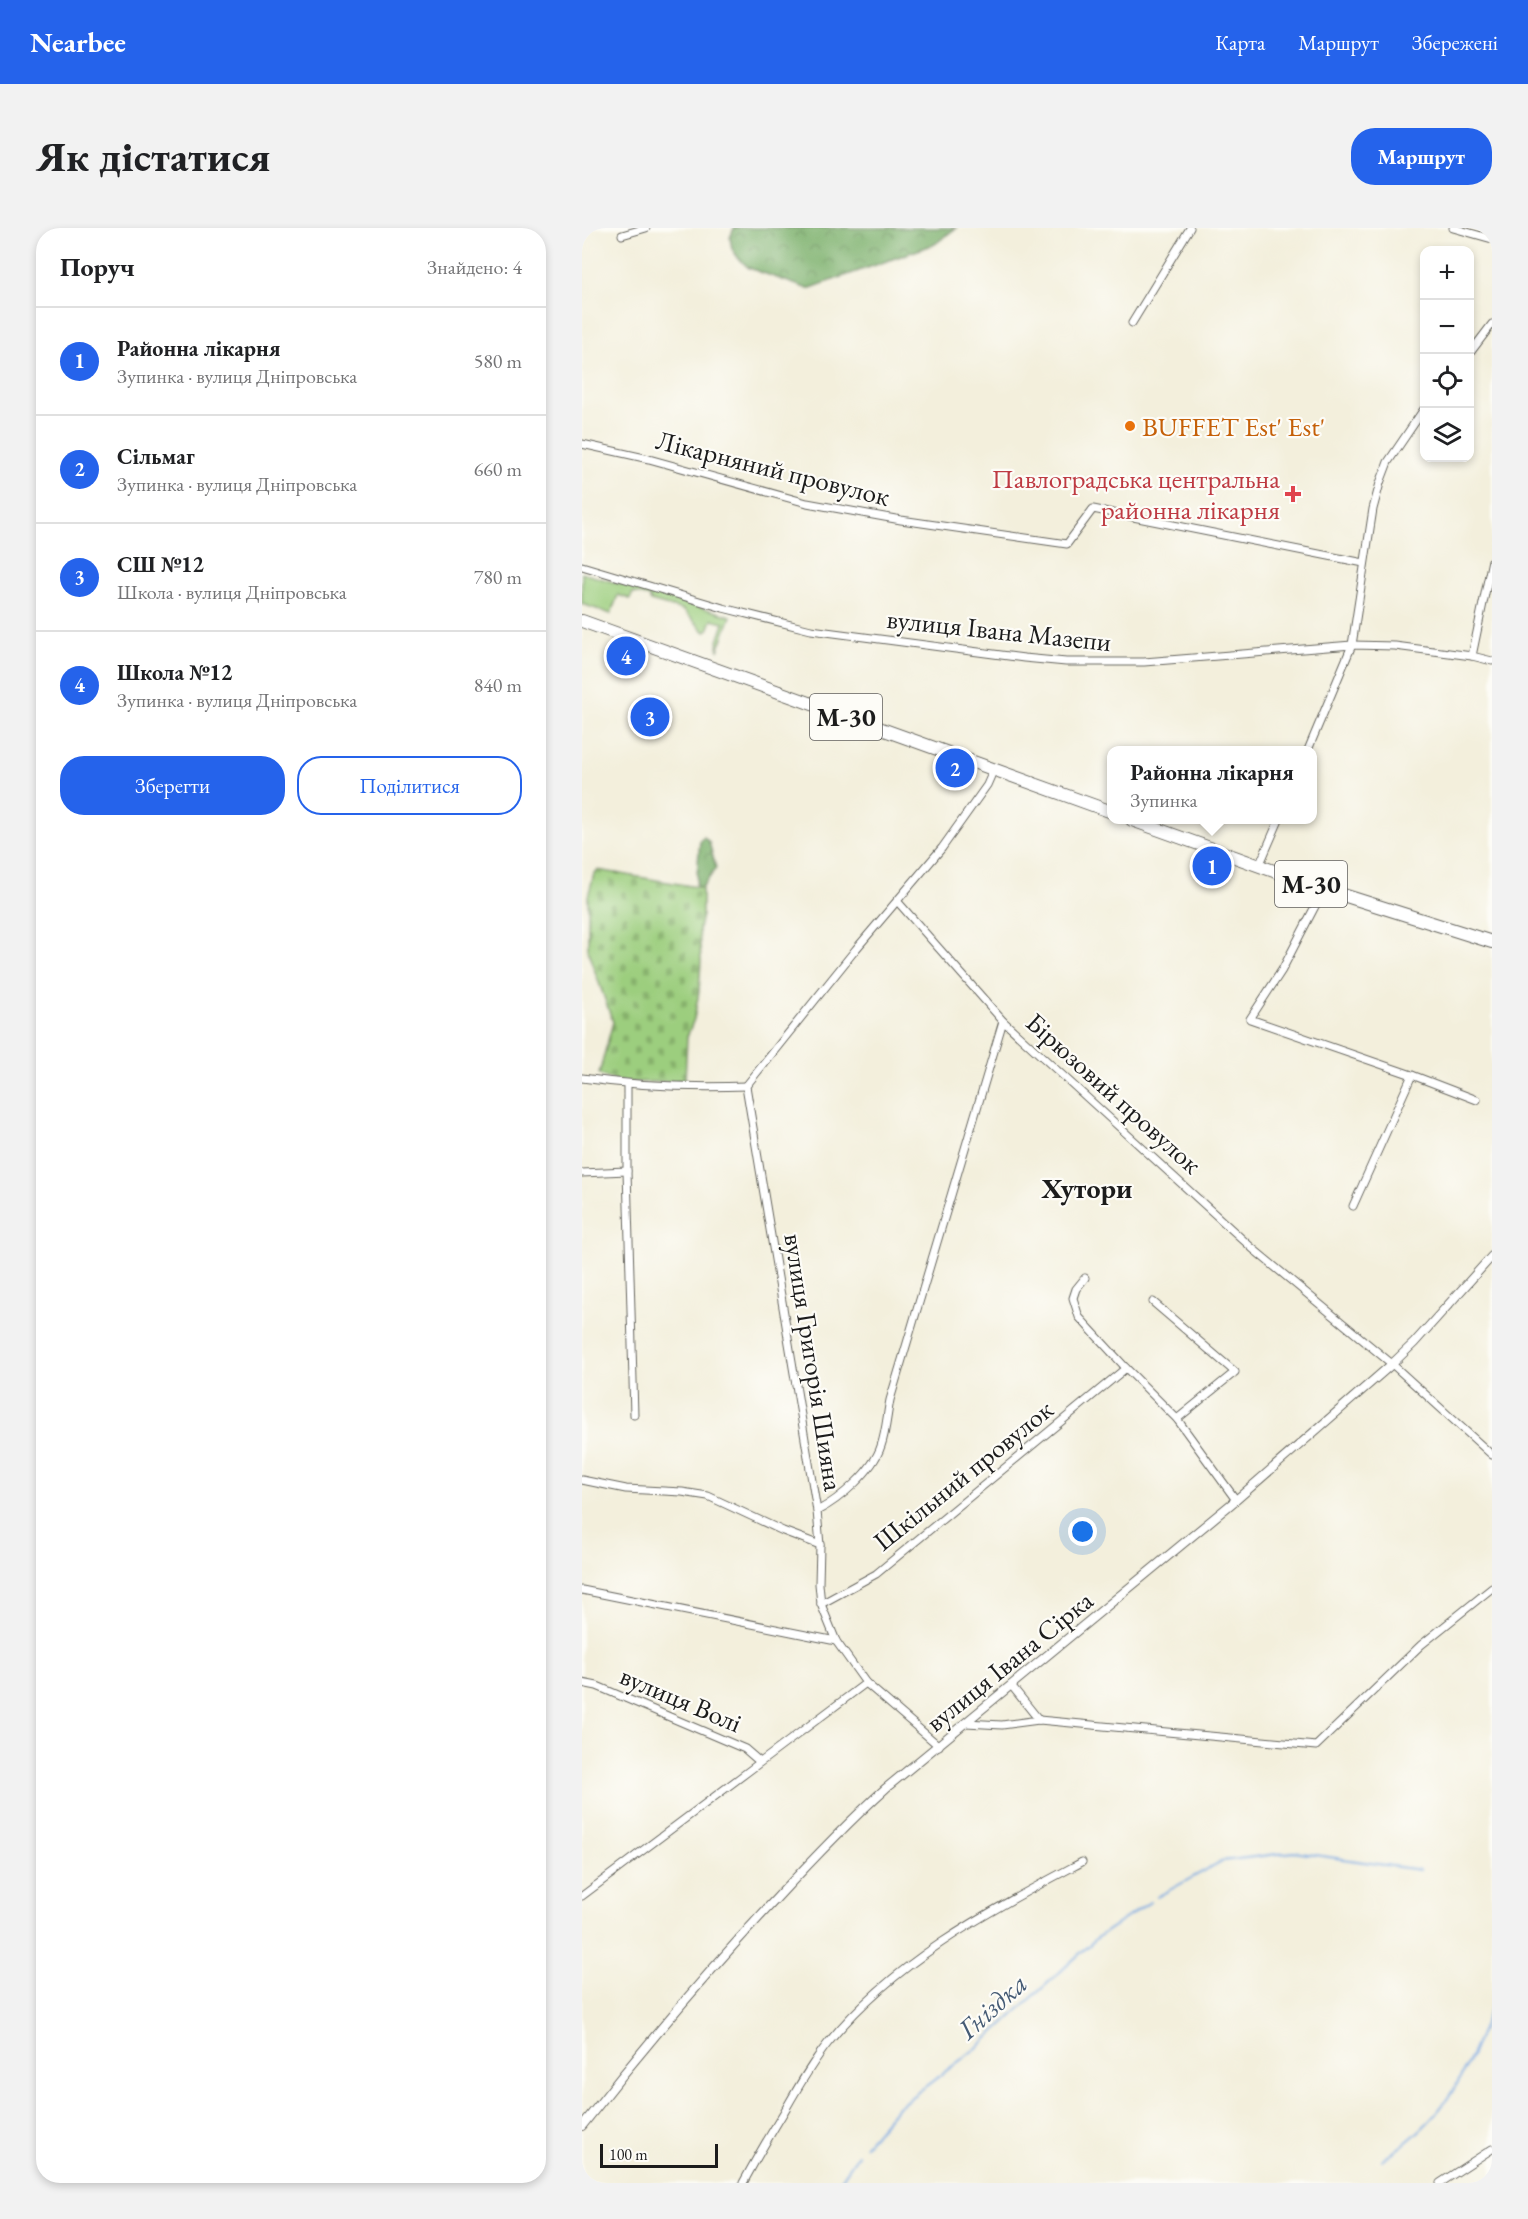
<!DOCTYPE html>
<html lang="uk">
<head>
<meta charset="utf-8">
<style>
	:root { --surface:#fff; --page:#f2f2f2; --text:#202124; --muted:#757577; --line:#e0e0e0; --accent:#2563eb }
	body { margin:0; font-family:"EB Garamond",serif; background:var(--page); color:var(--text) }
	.controls { position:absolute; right:18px; top:18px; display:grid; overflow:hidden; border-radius:12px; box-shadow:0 3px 9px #0003 }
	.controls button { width:54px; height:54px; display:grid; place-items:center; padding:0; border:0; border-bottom:2px solid var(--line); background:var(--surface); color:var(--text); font:30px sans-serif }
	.scale { position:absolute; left:18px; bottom:15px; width:118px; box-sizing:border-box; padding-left:6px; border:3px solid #1c1c1c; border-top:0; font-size:16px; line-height:21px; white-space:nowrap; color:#1c1c1c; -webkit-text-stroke:4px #fdfcf7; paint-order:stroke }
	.you { position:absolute; left:501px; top:1304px; width:21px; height:21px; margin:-15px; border:4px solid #fff; border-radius:50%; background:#1a73e8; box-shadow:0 0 0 9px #1a73e833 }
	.badge { display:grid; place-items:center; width:39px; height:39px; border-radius:50%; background:var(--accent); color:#fff; font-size:20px; font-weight:700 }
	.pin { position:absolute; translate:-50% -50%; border:3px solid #fff; box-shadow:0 2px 6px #0006 }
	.popup { position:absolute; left:525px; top:518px; width:210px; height:78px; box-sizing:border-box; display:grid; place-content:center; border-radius:12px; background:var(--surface); filter:drop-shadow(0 2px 4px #0005); font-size:20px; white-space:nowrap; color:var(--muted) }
	.popup b { font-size:22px; color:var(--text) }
	.popup::after { content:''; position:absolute; left:50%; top:100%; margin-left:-12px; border:12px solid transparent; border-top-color:var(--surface) }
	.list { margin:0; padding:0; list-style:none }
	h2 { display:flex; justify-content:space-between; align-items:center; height:78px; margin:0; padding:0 24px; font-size:26px }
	h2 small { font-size:20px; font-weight:400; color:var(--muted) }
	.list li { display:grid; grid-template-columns:39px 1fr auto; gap:18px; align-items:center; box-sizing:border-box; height:108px; padding:0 24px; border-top:2px solid var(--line) }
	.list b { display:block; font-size:22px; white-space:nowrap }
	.list p { margin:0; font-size:20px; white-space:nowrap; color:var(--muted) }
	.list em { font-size:20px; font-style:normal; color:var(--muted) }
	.actions { display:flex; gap:12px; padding:18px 24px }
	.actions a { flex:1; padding:14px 0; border:2px solid var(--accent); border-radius:24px; text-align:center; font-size:21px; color:var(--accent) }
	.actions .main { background:var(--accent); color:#fff }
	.icon { flex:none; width:33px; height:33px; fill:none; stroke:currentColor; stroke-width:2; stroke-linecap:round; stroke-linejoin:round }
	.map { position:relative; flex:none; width:910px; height:1955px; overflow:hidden; border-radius:24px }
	header { display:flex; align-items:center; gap:36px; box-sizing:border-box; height:84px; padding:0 30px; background:var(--accent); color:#fff }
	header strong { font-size:28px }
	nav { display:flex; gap:33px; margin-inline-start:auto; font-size:21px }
	.intro { display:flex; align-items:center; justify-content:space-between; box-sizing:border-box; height:144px; padding:0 36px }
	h1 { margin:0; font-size:42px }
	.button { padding:15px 27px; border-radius:24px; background:var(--accent); color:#fff; font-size:21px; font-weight:700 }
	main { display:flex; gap:36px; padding:0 36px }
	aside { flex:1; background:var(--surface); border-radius:24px; box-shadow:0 3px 9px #0003 }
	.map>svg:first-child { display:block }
	.green { fill:#9cce7e; stroke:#5c754d; stroke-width:1.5 }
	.forest { fill:url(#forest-crowns); stroke:#4c6644; stroke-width:1.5 }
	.cemetery { fill:url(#cemetery-stones); stroke:#5c754d; stroke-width:1.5 }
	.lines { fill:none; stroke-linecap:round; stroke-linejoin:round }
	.stream { stroke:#77a8e2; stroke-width:2 }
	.minor-casing { stroke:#67665f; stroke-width:9 }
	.tertiary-casing { stroke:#67665f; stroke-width:10 }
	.trunk-casing { stroke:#67665f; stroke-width:14 }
	.minor { stroke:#fff; stroke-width:7 }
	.tertiary { stroke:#fff; stroke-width:8 }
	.trunk { stroke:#fff; stroke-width:12 }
	.food-dot { fill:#e8710a; stroke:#fdfcf7; stroke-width:2 }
	.health-dot { fill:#e0444e; stroke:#fdfcf7; stroke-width:2 }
	.labels { text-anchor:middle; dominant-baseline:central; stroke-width:4.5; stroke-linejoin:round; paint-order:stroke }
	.shield { fill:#fdfcf7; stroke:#605f5e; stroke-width:1.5 }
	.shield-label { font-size:26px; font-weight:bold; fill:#1c1c1c }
	.food-label { font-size:27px; fill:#c56008; stroke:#fdfcf7; text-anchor:start }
	.street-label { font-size:27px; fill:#1c1c1c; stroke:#fdfcf7 }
	.health-label { font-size:27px; fill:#be3a42; stroke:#fdfcf7; text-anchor:end }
	.neighbourhood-label { font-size:28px; font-weight:bold; fill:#1c1c1c; stroke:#fdfcf7 }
	.water-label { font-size:28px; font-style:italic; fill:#455b75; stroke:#fdfcf7 }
</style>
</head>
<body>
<header>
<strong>Nearbee</strong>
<nav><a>Карта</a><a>Маршрут</a><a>Збережені</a></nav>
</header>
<div class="intro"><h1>Як дістатися</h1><a class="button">Маршрут</a></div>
<main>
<aside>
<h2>Поруч<small>Знайдено: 4</small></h2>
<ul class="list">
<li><span class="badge">1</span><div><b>Районна лікарня</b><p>Зупинка · вулиця Дніпровська</p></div><em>580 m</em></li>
<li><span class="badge">2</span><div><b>Сільмаг</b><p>Зупинка · вулиця Дніпровська</p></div><em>660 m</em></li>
<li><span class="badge">3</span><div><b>СШ №12</b><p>Школа · вулиця Дніпровська</p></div><em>780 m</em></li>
<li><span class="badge">4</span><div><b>Школа №12</b><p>Зупинка · вулиця Дніпровська</p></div><em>840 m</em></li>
</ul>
<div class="actions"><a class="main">Зберегти</a><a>Поділитися</a></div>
</aside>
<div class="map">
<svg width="910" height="1955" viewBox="0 0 910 1955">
	<defs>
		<pattern id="forest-crowns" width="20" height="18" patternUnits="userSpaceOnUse" patternTransform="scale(1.5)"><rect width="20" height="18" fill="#7db16d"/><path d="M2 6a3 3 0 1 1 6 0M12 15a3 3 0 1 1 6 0" fill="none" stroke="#668f59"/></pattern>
		<pattern id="cemetery-stones" width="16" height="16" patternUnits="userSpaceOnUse" patternTransform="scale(1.5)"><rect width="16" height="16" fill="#9cce7e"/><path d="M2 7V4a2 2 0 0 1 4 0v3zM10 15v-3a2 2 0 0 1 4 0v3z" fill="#86b06c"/></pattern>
	</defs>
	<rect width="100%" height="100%" fill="#fdfcf7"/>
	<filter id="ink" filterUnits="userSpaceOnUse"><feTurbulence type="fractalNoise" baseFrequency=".0167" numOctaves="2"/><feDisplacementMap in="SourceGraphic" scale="12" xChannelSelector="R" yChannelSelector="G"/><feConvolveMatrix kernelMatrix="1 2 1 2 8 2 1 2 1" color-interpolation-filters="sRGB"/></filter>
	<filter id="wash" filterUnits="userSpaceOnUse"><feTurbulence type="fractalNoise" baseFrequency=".008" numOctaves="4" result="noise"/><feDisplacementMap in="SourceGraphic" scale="24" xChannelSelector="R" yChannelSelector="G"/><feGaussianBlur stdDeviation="1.35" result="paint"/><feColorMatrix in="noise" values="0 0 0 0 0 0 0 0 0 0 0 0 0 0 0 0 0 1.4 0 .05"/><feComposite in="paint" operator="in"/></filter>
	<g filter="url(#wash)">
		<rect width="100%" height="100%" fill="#f3efdc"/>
		<!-- green -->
		<polygon class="green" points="0,345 149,388 136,423 136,413 142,395 130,392 126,402 123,404 101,382 68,373 68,369 51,365 48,371 36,367 29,386 0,376"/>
		<!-- forest -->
		<g class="forest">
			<polygon points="152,0 374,0 353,16 226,61 167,40 157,31 150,21 148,10"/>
			<polygon points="122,609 127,614 134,640 120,660 114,658 118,612"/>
		</g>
		<!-- cemetery -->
		<path class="cemetery" d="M16 642 120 660V687L117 701 119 732 117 764 112 791 105 809 103 852C81 853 35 859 17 846L31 794 6 724V668L12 646Z"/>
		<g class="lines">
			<!-- stream -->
			<g class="stream">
				<polyline points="575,1669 640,1633 712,1624 838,1642"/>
				<polyline points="283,1917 316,1879 396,1819 516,1709 568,1674"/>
				<path d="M800 1932C867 1888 882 1848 910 1776"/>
				<polyline points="257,1955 276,1927"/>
			</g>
		</g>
	</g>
	<g filter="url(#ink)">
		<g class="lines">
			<!-- minor casing -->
			<g class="minor-casing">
				<g id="minor">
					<polyline points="871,0 910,11"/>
					<polyline points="40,7 64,0"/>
					<polyline points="550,95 608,0"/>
					<polyline points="888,125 910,96"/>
					<polyline points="0,216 67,231 225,275 319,292 485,316 511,281 782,335"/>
					<polyline points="0,338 141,380 229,402 442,430 484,434 562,434 770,417 813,418 890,428 910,433"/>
					<polyline points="890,428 910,332"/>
					<polyline points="726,522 770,417 791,281 798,255 806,234 842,181"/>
					<polyline points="677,638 697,592"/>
					<polyline points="742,661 700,742 668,791 830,847"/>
					<polyline points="316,674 421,793"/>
					<path d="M0 850C55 858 109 860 164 858"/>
					<polyline points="45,856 45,943 52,1187"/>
					<polyline points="0,945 45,943"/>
					<polyline points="771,978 830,847 895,872"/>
					<polyline points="503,1050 494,1061 491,1070 497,1089 544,1140 595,1191 654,1272"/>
					<polyline points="571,1074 653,1144 595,1191"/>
					<polyline points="0,1252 44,1261 100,1264 126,1268 201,1303 238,1317"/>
					<path d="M235 1283C258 1271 291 1243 299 1218 304 1204 305 1187 308 1172L421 793 670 1020 810 1136 910 1227"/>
					<polyline points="0,1362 254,1413"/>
					<polyline points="239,1376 294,1346 544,1140"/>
					<polyline points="0,1455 15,1458 163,1521 178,1534"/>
					<polyline points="284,1455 357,1518"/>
					<polyline points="429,1457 457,1492"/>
					<polyline points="384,1495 420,1497 457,1492 734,1518 839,1417 910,1360"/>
					<polyline points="0,1668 284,1455 254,1413 239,1376 237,1356 238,1317 235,1283 164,858 274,721 360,620 405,557 412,541"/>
					<path d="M161 1955C174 1931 188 1907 202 1884 215 1861 229 1836 246 1815 313 1732 408 1683 500 1634"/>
					<polyline points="858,1955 910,1921"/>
				</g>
			</g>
			<!-- tertiary casing -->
			<g class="tertiary-casing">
				<path id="tertiary" d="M0 1898C61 1820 124 1746 192 1673 228 1634 264 1596 304 1560L654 1272 810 1136 832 1115 910 1028"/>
			</g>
			<!-- trunk casing -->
			<g class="trunk-casing">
				<g id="trunk">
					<polyline points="0,393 530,584"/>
					<polyline points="550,592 742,661 910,714"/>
				</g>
			</g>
			<!-- minor -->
			<use href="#minor" class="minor"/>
			<!-- tertiary -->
			<use href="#tertiary" class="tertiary"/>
			<!-- trunk -->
			<use href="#trunk" class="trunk"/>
		</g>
	</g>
	<!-- markers -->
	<circle class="food-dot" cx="548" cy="198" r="6"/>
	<path class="health-dot" d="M708 257h6v6h6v6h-6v6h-6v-6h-6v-6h6z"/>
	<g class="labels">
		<!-- shield labels -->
		<g class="shield">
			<rect x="228" y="466" width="72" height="46" rx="4.5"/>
			<rect x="693" y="633" width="72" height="46" rx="4.5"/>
		</g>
		<g class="shield-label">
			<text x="264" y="489">М-30</text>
			<text x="729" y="656">М-30</text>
		</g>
		<!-- food labels -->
		<g class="food-label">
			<text x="560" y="198">BUFFET Est' Est'</text>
		</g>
		<!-- street labels -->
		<g class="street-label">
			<text transform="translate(191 240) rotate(14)">Лікарняний провулок</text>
			<text transform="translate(417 402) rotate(6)">вулиця Івана Мазепи</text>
			<text transform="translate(532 865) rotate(42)">Бірюзовий провулок</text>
			<text transform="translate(232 1134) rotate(81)">вулиця Григорія Шияна</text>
			<text transform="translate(381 1247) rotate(-39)">Шкільний провулок</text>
			<text transform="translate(427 1433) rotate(-39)">вулиця Івана Сірка</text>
			<text transform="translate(99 1471) rotate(23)">вулиця Волі</text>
		</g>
		<!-- health labels -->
		<g class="health-label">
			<text x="698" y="250">Павлоградська центральна<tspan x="698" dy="31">районна лікарня</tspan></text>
		</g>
		<!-- neighbourhood labels -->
		<g class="neighbourhood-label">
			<text x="505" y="960">Хутори</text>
		</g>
		<!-- water labels -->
		<g class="water-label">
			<text transform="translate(410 1778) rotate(-42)">Гніздка</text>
		</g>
	</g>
</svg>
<div class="controls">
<button>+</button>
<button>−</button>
<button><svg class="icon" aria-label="locate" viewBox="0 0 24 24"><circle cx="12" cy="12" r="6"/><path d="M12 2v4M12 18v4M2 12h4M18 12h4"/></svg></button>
<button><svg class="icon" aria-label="layers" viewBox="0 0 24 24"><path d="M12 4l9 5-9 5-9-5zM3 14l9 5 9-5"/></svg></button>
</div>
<div class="scale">100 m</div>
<div class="you"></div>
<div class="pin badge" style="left:630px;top:638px">1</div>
<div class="popup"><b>Районна лікарня</b>Зупинка</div>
<div class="pin badge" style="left:373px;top:540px">2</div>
<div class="pin badge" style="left:68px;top:489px">3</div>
<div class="pin badge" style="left:44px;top:428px">4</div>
</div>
</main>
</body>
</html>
